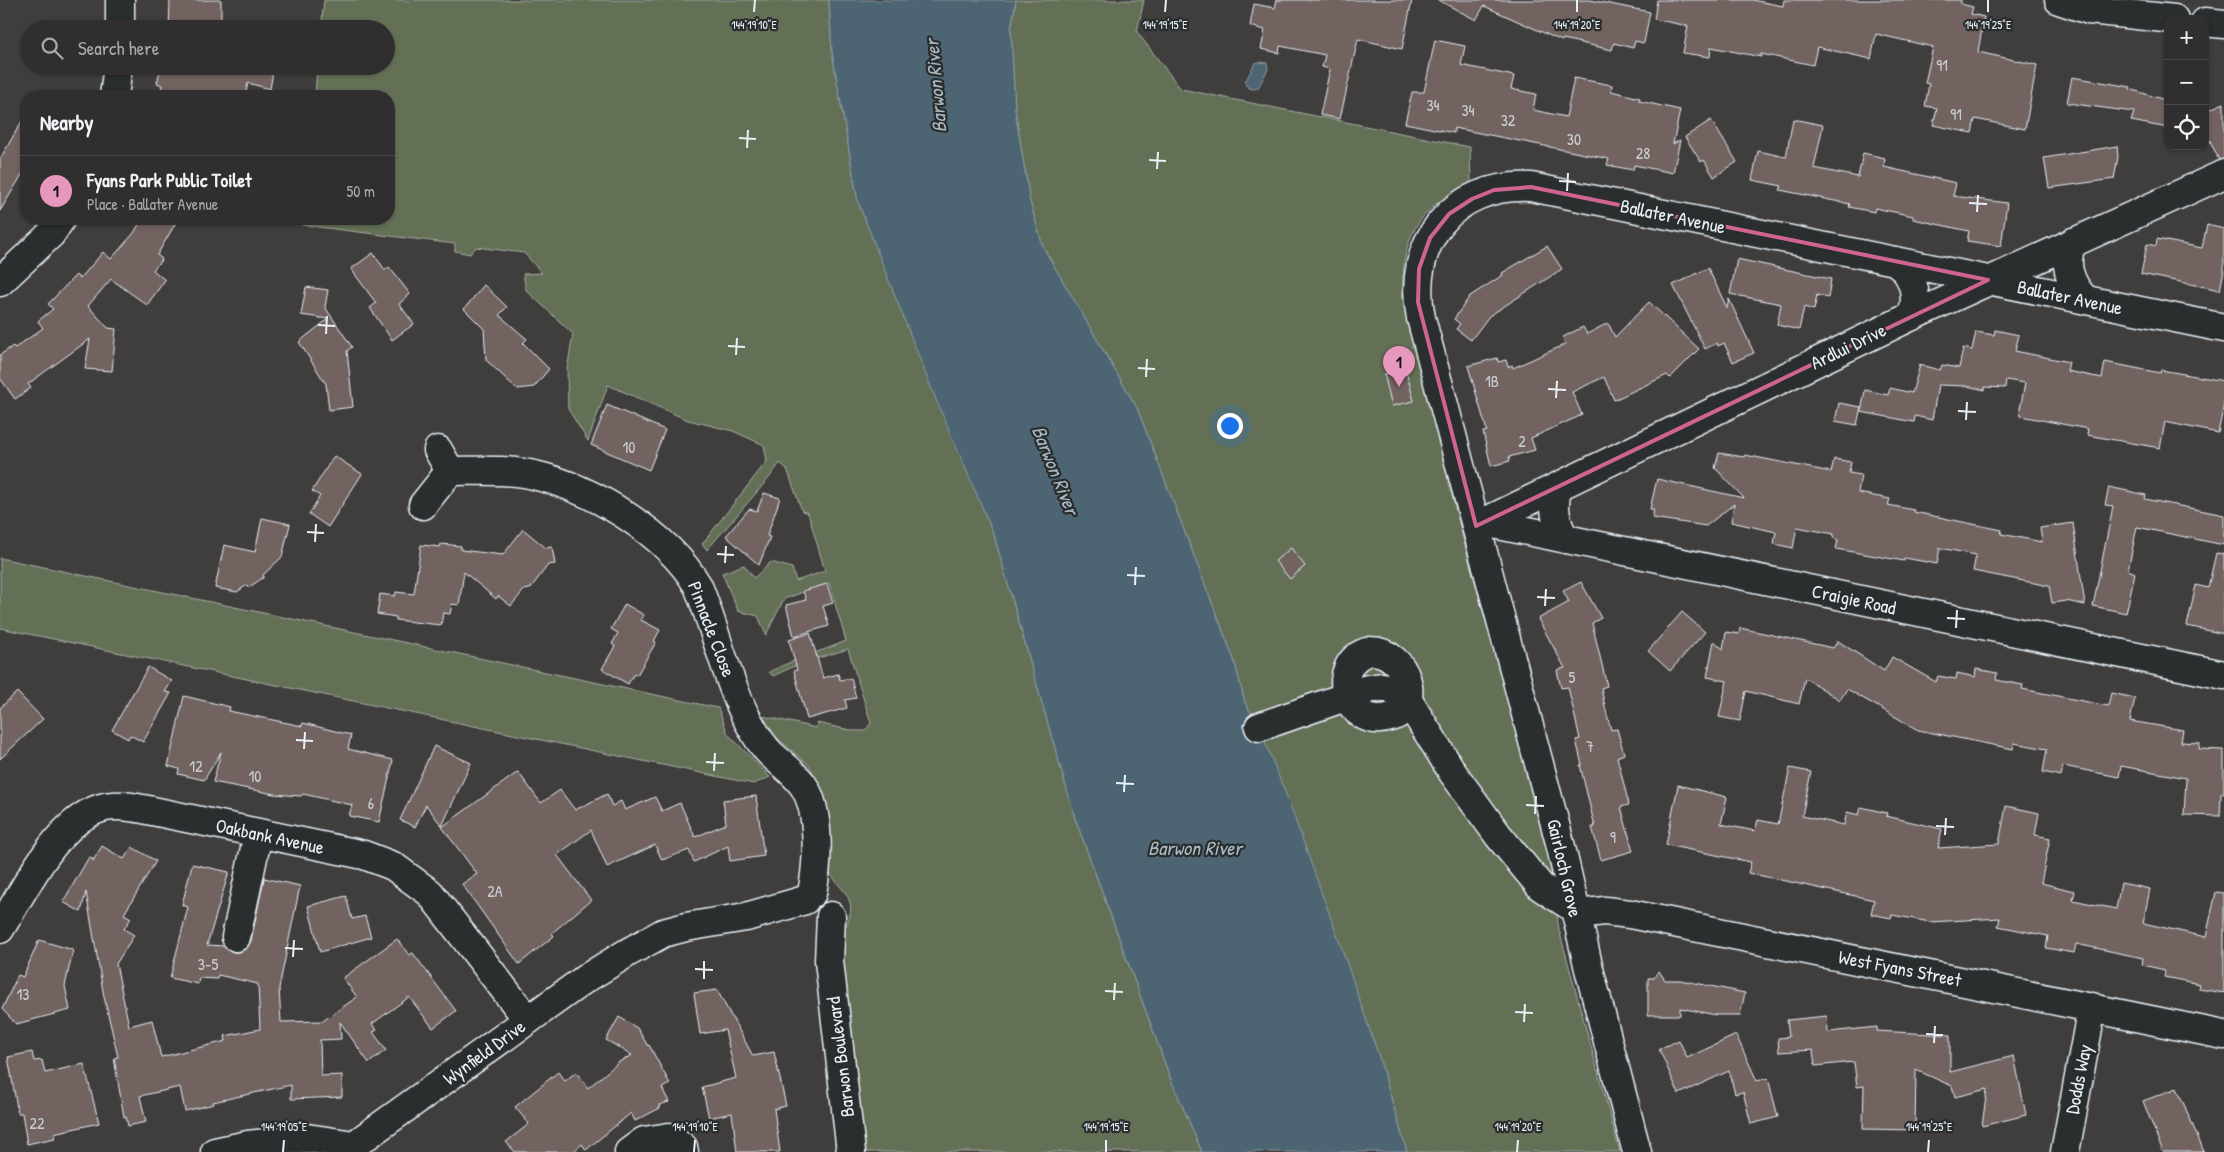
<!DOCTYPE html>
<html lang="en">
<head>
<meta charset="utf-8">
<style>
	:root { --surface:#302e2e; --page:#383636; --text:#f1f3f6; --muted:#a8a8aa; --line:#4b4a4a; --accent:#e797bd }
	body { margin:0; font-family:"Patrick Hand",sans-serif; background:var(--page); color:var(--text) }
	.controls { position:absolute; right:15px; top:15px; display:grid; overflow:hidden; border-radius:10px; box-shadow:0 1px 4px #0004 }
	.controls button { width:45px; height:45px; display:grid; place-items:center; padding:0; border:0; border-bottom:1px solid var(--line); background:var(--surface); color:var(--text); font:25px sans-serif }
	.you { position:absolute; left:1229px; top:425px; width:18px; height:18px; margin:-12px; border:4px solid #fff; border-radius:50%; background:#1a73e8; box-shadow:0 0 0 8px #1a73e833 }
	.badge { display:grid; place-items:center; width:32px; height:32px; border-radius:50%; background:var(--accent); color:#111; font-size:16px; font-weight:700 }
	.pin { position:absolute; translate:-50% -41px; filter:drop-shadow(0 1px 2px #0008) }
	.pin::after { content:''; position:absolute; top:26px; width:18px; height:15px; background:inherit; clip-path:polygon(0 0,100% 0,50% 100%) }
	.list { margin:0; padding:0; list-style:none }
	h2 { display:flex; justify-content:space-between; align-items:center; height:65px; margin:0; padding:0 20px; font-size:21px }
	h2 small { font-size:16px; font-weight:400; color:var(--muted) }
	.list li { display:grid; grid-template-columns:32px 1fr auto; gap:15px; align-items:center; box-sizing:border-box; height:70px; padding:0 20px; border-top:1px solid var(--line) }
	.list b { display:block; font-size:19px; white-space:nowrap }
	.list p { margin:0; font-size:16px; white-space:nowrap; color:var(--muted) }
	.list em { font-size:16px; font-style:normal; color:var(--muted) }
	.icon { flex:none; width:28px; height:28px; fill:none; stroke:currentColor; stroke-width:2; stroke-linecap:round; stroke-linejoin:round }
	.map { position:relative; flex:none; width:2224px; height:1152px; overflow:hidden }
	.search { position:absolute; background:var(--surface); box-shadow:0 1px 4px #0004; left:20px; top:20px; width:375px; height:55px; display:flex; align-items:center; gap:12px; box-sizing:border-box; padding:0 18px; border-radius:28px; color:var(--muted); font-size:19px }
	.panel { position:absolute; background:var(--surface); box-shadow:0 1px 4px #0004; left:20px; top:90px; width:375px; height:135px; border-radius:20px }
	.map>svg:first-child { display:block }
	.green { fill:#646f56; stroke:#a6b0a7 }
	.water { fill:#4e6572; stroke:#8c9da8 }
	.building { fill:#726361; stroke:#e8f1f8 }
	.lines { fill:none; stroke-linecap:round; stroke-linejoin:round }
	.minor-casing { stroke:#e8f1f8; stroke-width:31 }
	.minor { stroke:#2a2d2e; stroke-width:28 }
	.marked { fill:none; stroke:#cf6492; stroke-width:4; stroke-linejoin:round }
	.ticks { fill:none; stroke:#e8f1f8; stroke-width:2 }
	.labels { text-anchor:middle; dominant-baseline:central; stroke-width:4.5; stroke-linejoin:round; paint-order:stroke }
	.number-label { font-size:16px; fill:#caced2 }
	.street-label { font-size:19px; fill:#e8f1f8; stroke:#2a2d2e }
	.water-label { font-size:20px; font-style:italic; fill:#aab9c2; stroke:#2a2d2e }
	.ticks-label { font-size:12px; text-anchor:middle; fill:#e8f1f8; stroke:#2a2d2e; stroke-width:4.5; stroke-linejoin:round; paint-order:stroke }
</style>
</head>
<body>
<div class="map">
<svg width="2224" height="1152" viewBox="0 0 2224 1152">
	<rect width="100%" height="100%" fill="#403d3d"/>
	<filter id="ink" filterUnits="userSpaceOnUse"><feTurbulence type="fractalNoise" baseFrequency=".02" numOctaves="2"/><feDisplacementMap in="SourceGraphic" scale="10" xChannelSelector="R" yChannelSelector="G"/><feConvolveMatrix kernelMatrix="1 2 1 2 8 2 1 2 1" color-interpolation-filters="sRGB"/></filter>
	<g filter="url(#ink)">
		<!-- green -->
		<g class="green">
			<path d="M324 0H829L832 52 858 202 994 535 1075 818 1170 1077 1202 1152H865L850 1031 841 935C863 897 843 896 825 866L830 864 831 861 824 800 819 785 809 765 770 732 763 716 816 728 817 723 855 731H865L871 723 848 649 799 664 773 676 769 672C794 659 820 652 846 641L829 583 784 599 766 635 758 616 738 611 722 573 744 565 754 578 771 562 792 568 796 581 825 571 808 513 802 511 787 469 780 463 769 478 707 550 702 544 767 461 764 445 733 431 688 420 608 385 588 441 568 409 567 370 573 334 526 290 523 274 542 273 524 253 476 247 470 254 455 251V244L302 225 303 219H389V96H315L317 66H386V29H321Z"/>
			<path d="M1016 0H1144L1137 32 1181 89 1470 147 1471 182C1416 210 1401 237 1403 298L1461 531 1548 848 1559 930 1620 1152H1407L1379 1057 1259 727 1245 703 1234 660 1137 408 1043 247 1030 202 1015 110 1011 29Z"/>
			<polygon points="0,558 718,708 728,734 770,777 754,784 0,628"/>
		</g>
		<!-- water -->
		<g class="water">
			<polygon points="829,0 1016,0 1011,29 1015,110 1030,202 1043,247 1137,408 1234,660 1245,703 1259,727 1289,802 1343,952 1379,1057 1407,1152 1202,1152 1170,1077 1075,818 994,535 934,395 858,202 832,52"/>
			<path d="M1261 62 1267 63 1268 69 1258 88C1251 90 1248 89 1245 82L1255 63Z"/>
		</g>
		<!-- building -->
		<g class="building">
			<polygon points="170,0 221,0 221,29 169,29"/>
			<polygon points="1277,0 1412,0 1402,49 1358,39 1340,119 1320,115 1330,69 1322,67 1325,55 1280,46 1279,53 1261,49 1265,30 1250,26 1254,4 1275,8"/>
			<polygon points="1438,0 1590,0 1650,12 1644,43 1635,41 1633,48 1614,43 1612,50 1563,39 1562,41 1484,6 1476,20"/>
			<polygon points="1657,0 1752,0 1783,6 1784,0 1961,0 1961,4 1973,7 1971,14 1984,17 1978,52 2037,65 2025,129 1975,119 1972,133 1933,125 1937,108 1925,106 1929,84 1925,83 1933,47 1876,34 1871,59 1817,47 1813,65 1761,54 1761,57 1711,47 1710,57 1683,53 1688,26 1654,19"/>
			<polygon points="1435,40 1465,46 1461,65 1514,76 1511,89 1536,94 1533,110 1566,117 1574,78 1612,85 1611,91 1640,98 1639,101 1680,110 1673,144 1680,140 1673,173 1634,165 1633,170 1607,165 1609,159 1535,144 1454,128 1454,133 1405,123 1412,92 1424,92"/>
			<polygon points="161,66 274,66 270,89 248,83 245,96 170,96 160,94 162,85 157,83"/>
			<polygon points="2072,77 2131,87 2130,89 2168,101 2168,128 2131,121 2134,112 2067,103"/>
			<polygon points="2224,103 2224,159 2219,160 2205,130 2205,111"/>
			<polygon points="26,114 26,168 0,211 0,159"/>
			<polygon points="1793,119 1823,125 1814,168 1858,177 1863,153 1885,158 1884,167 1956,183 1953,196 2007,203 2001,246 1967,241 1969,231 1913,219 1913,216 1875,208 1874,212 1849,207 1850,204 1780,190 1782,186 1752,180 1758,151 1786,157"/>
			<polygon points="1711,120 1737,162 1714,177 1704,160 1701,162 1685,137"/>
			<polygon points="2117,146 2118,157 2114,179 2049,188 2044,158"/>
			<polygon points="142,219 178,219 157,255 162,259 153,270 165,280 147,305 111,279 88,306 108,328 116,329 112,371 85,369 90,339 28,384 31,388 15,399 0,378 0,355 13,346 15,348 43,328 38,321 53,309 48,304 76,275 80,279 103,252 111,259 134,233"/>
			<polygon points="2207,225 2224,229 2224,270 2220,290 2141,274 2147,244 2156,246 2157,239 2202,248"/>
			<polygon points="1547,246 1562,269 1489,316 1471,340 1456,329 1460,324 1454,319 1470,296 1503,275 1502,273"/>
			<polygon points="373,253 385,270 389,267 410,294 399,304 414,324 392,340 370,308 376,303 351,269"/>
			<polygon points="1737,259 1831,279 1828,298 1817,295 1814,310 1804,307 1799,330 1777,325 1781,304 1730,294"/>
			<polygon points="1708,268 1727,308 1729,299 1754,353 1733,362 1724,343 1718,346 1717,343 1705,349 1673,285"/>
			<polygon points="484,285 507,307 499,315 527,339 523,343 549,369 534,387 517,389 486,360 484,329 464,309"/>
			<polygon points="306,287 328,290 325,307 352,347 347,351 353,407 329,410 326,384 299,342 328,319 301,315"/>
			<polygon points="1649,302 1699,349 1670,378 1667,375 1614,400 1604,377 1572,392 1582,415 1531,438 1535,450 1509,457 1510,461 1491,466 1483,432 1487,431 1468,366 1497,358 1498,362 1506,360 1508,367 1512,365 1513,368 1566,344 1563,337 1583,327 1587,334 1608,323 1615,337"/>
			<polygon points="1995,330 2019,335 2015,351 2069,362 2067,371 2102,378 2105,362 2160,373 2161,370 2224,381 2224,404 2218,433 2165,422 2160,448 2087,435 2088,429 2021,416 2020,409 2025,383 2006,380 2005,388 1985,387 1985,390 1967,386 1938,385 1932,420 1915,416 1914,422 1861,412 1865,390 1888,395 1890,388 1912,393 1920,365 1940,370 1942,365 1959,368 1963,348 1972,350 1976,332 1994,335"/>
			<polygon points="1401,352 1414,401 1392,406 1384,374 1388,373 1384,356"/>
			<polygon points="1839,403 1861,407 1857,425 1835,421"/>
			<polygon points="607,405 665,430 649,470 591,445"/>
			<polygon points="1719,453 1744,457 1745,455 1831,472 1834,459 1851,462 1849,473 1861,475 1858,493 1890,499 1888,505 1914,510 1914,512 2002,530 2001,534 2042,542 2040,528 2073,523 2085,605 2066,601 2052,603 2049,586 1973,571 1976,555 1940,548 1937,564 1905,558 1904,561 1836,549 1838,540 1833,538 1834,534 1797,527 1793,548 1774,544 1776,532 1731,522 1734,504 1706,526 1652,518 1654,509 1650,509 1657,479 1744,498 1715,468"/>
			<polygon points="334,456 362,474 328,527 309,514 320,496 312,491"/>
			<polygon points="2109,487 2146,495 2145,499 2224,515 2224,545 2137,527 2128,570 2135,573 2126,613 2093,606 2113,506 2105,505"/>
			<polygon points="764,493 780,498 767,536 770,537 759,565 726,536 749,509 757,511"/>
			<polygon points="262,518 290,524 282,557 263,575 264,577 248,588 247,585 237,592 215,588 224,545 255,552"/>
			<polygon points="523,529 546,548 552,547 555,564 548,565 530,589 524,590 511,606 498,596 496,599 464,572 459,605 452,604 450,614 443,613 441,625 396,620 396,617 377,614 380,594 395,596 396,592 414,594 421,545 440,547 441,544 461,546 461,550 503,555"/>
			<polygon points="1291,548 1305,566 1290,579 1275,561"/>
			<polygon points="2216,553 2224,554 2224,634 2187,626 2196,585 2208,588"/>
			<polygon points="1581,582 1601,618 1592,623 1607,686 1601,688 1606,711 1611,730 1617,729 1624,754 1617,757 1629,805 1621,807 1633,851 1601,860 1592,827 1595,827 1580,765 1582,765 1576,740 1580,739 1568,687 1561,688 1557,670 1565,668 1538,619 1569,602 1563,591"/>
			<polygon points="827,584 833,603 823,606 829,626 794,636 786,605 806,600 803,591"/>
			<polygon points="625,604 644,615 641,620 660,630 654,641 656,642 637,675 634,674 628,684 602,669 615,646 612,644 618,633 611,629"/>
			<polygon points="1682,612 1705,632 1670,671 1648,651"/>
			<polygon points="1740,628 1833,648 1838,641 1884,671 1892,657 1936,682 1938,676 1956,679 1957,673 1975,677 1976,669 1997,673 1996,680 2023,685 2022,689 2108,706 2111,693 2135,698 2130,721 2183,730 2181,742 2200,743 2199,749 2224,750 2224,793 2221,793 2220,816 2184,815 2186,778 2121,766 2119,777 2063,766 2061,776 2043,772 2047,749 2014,743 2013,749 1918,730 1847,689 1840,700 1805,678 1799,704 1746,691 1740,721 1719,717 1727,681 1707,677 1714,641 1723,649 1726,632 1739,634"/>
			<polygon points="810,633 823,678 838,674 840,680 851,678 856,698 845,700 847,708 807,719 794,671 797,670 789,640"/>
			<polygon points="148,667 172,681 165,692 171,693 143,742 130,735 128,739 112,730"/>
			<polygon points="17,692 43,719 0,759 0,708"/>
			<polygon points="184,696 230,707 229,711 302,726 303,723 351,735 348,749 393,760 379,822 349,816 352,805 303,794 301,796 274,794 213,782 221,752 204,780 178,774 179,769 168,766"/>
			<polygon points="434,746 471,763 442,826 426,805 415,827 400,820"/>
			<polygon points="1790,768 1811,772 1802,816 1844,825 1847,812 1859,815 1861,807 1887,813 1886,816 1942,829 1938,848 1999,844 2006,806 2039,813 2035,835 2050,838 2041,883 2075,891 2073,900 2116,909 2121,883 2150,889 2143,923 2206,937 2216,892 2224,893 2224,993 2199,989 2200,984 2164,977 2165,970 2142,965 2143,958 2076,944 2074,953 2046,948 2048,936 1998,926 2000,918 1930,922 1892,915 1891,918 1871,914 1874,900 1748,873 1751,862 1666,845 1678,785 1727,797 1721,824 1755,831 1758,820 1778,824"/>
			<polygon points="518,772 541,803 560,790 575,810 607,794 612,806 621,801 625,810 655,797 662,811 680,803 695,837 726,824 723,800 756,796 764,856 730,861 728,846 694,862 689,850 662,860 655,845 607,867 591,830 557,855 591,900 552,933 554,936 519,964 462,884 477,874 442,827"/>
			<polygon points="102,846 124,859 132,847 156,861 124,914 131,918 124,929 134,935 116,964 129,1026 152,1020 161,1057 226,1041 225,1036 260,1029 258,984 218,975 217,979 199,978 198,984 170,978 188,907 182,905 192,864 229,872 207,945 224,946 233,952 240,952 247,948 251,941 264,878 300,886 279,988 281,1022 323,1021 357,997 343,978 397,939 409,955 413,953 456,1011 433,1028 409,997 372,1024 377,1030 373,1032 386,1050 369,1063 340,1022 341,1039 320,1040 321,1076 342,1075 342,1097 291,1099 291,1085 213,1102 214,1104 185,1111 180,1087 140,1096 146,1122 128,1126 126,1117 124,1117 114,1058 118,1057 104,997 86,892 81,912 63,902 89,857 93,859 93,861"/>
			<polygon points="346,896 352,919 365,916 371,937 320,952 308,906"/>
			<polygon points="39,940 73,950 65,986 70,1010 16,1024 2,1009 18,975 23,977"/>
			<polygon points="1659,971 1665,980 1680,980 1745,993 1740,1015 1716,1015 1680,1008 1680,1015 1648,1015 1648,978 1654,978"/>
			<polygon points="717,990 753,1056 774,1052 786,1106 774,1109 780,1152 737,1152 732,1113 709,1118 702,1087 736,1078 725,1030 700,1034 694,993"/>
			<polygon points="1827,1016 1828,1032 1877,1027 1877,1031 1950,1035 1950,1072 2014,1056 2026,1115 1982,1126 1987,1089 1955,1097 1952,1086 1916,1070 1915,1130 1863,1129 1864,1086 1857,1087 1854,1062 1815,1066 1813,1050 1779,1052 1778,1038 1789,1037 1787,1020"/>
			<polygon points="619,1017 637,1028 648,1046 649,1045 670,1084 662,1088 669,1102 659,1105 660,1108 635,1121 631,1113 586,1150 582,1144 573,1152 515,1152 506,1142 529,1124 515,1107 558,1072 565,1081 576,1072 588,1088 619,1062 632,1055 606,1040"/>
			<polygon points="1736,1035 1757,1081 1768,1078 1778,1117 1751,1124 1743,1092 1735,1094 1729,1071 1679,1094 1659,1049 1679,1040 1687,1058"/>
			<polygon points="32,1052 34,1061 42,1060 45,1073 84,1064 99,1123 54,1133 55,1138 27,1144 22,1113 18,1113 8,1057"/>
			<polygon points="2177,1088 2204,1152 2163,1152 2143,1101"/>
		</g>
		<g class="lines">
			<!-- minor casing -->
			<g class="minor-casing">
				<g id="minor">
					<polyline points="120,0 120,29"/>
					<polyline points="2059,0 2089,10 2174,19"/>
					<polyline points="2205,22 2224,24"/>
					<polyline points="114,96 118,66"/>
					<path d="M2073 242C2062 262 2070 285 2086 300"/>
					<path d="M1895 261C1913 273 1919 295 1912 316"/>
					<polyline points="0,282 51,234 61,219"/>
					<polyline points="438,450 450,471"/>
					<path d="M1558 487C1552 504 1555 525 1566 539"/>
					<path d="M423 505 450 471C478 471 507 469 534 475 592 488 668 534 698 586 715 628 725 674 745 715 752 728 759 742 770 753 781 764 794 772 803 785 821 811 818 864 812 893"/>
					<polyline points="1484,522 2224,675"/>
					<polyline points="1476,526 1912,316 2224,174"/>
					<path d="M1370 651C1408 651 1423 707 1391 717 1345 732 1326 662 1370 651Z"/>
					<polyline points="1259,727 1368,689 1382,687 1397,690 1404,694 1453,773 1498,835 1541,887 1575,909"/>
					<polyline points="1576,914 1605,911 1630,914 2224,1035"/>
					<polyline points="831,916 829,961 851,1152"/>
					<path d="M0 929C24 891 58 817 105 807 118 804 131 807 143 809L364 855 393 866 430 893 528 1020"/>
					<polyline points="236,937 258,834"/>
					<polyline points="215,1152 248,1145 307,1138 354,1145 585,979 627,953 663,933 686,927 746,917 805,900"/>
					<polyline points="629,1152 644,1141 669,1137 683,1147 684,1152"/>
					<path d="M1637 1152 1589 969 1560 843 1421 318C1406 243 1452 183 1531 187L2224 328"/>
					<polyline points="2065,1152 2092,1007"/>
				</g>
			</g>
			<!-- minor -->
			<use href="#minor" class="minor"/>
		</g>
	</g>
	<!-- marked area -->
	<path class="marked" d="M1531 187 1988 280 1476 526 1418 302 1419 269 1430 238 1449 214 1472 199 1494 190Z"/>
	<!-- ticks -->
	<path class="ticks" d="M754 12 755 0M1165 12 1166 0M1577 12V0M1988 12V0M739 138 756 139M747 148 748 130M1149 160 1166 161M1157 169 1158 152M1559 181 1576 182M1567 191 1568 173M1969 203 1987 204M1977 212 1978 195M318 325 335 326M326 334 327 316M728 346 745 347M736 355 737 338M1138 368 1155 369M1146 377 1147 359M1548 389 1566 390M1556 398 1557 381M1958 411 1976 412M1966 420 1967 402M307 532 324 533M315 542 316 524M717 554 734 555M725 563 726 546M1127 575 1145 576M1135 585 1136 567M1537 597 1555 598M1545 606 1546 589M1947 618 1965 619M1956 628 1957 610M296 740 313 741M304 749 305 732M706 762 724 763M714 771 715 753M1116 783 1134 784M1124 792 1125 775M1526 805 1544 806M1535 814 1536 796M1936 826 1954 827M1945 835 1946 818M285 948 303 949M293 957 294 940M695 969 713 970M704 979V961M1105 991 1123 992M1114 1000 1115 983M1515 1012 1533 1013M1524 1022 1525 1004M1926 1034 1943 1035M1934 1043 1935 1026M283 1152 284 1140M694 1152 695 1140M1106 1152V1140M1517 1152 1518 1140M1928 1152 1929 1140"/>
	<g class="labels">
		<!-- number labels -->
		<g class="number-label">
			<text x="1942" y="65">91</text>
			<text x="1433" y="105">34</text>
			<text x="1468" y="110">34</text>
			<text x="1956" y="114">91</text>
			<text x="1508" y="120">32</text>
			<text x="1574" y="139">30</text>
			<text x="1643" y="153">28</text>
			<text x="1492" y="381">1B</text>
			<text x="1522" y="441">2</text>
			<text x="629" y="447">10</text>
			<text x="1572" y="677">5</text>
			<text x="1590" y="746">7</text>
			<text x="196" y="766">12</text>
			<text x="255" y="776">10</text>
			<text x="371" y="803">6</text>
			<text x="1613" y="837">9</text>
			<text x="495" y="891">2A</text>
			<text x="208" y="964">3-5</text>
			<text x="23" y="994">13</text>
			<text x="37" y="1123">22</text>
		</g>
		<!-- street labels -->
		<g class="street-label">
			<text transform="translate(1673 216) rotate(12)">Ballater Avenue</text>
			<text transform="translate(2070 297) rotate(12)">Ballater Avenue</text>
			<text transform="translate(1848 346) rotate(-26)">Ardlui Drive</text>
			<text transform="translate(1854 599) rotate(12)">Craigie Road</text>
			<text transform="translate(712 629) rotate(69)">Pinnacle Close</text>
			<text transform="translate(270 836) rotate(12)">Oakbank Avenue</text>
			<text transform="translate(1565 868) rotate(77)">Gairloch Grove</text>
			<text transform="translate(1900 968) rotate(11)">West Fyans Street</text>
			<text transform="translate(484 1052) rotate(-36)">Wynfield Drive</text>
			<text transform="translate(840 1057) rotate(-97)">Barwon Boulevard</text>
			<text transform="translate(2078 1079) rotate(-79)">Dodds Way</text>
		</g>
		<!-- water labels -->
		<g class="water-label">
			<text transform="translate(935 86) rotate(-95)">Barwon River</text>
			<text transform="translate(1056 470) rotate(68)">Barwon River</text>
			<text x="1195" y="847">Barwon River</text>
		</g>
	</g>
	<g class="ticks-label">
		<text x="754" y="29">144°19'10"E</text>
		<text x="1165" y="29">144°19'15"E</text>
		<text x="1577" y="29">144°19'20"E</text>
		<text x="1988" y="29">144°19'25"E</text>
		<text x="284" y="1131">144°19'05"E</text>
		<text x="695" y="1131">144°19'10"E</text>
		<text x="1106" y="1131">144°19'15"E</text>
		<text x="1518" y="1131">144°19'20"E</text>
		<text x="1929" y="1131">144°19'25"E</text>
	</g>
</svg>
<div class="controls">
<button>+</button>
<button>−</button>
<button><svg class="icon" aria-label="locate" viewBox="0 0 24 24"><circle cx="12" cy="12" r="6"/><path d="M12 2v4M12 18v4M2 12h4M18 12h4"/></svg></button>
</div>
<div class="you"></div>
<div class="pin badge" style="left:1399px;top:387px">1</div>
<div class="search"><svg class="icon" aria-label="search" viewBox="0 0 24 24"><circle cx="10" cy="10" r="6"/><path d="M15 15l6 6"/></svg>Search here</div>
<section class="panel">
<h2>Nearby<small></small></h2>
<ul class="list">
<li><span class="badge">1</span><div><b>Fyans Park Public Toilet</b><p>Place · Ballater Avenue</p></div><em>50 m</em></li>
</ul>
</section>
</div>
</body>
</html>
